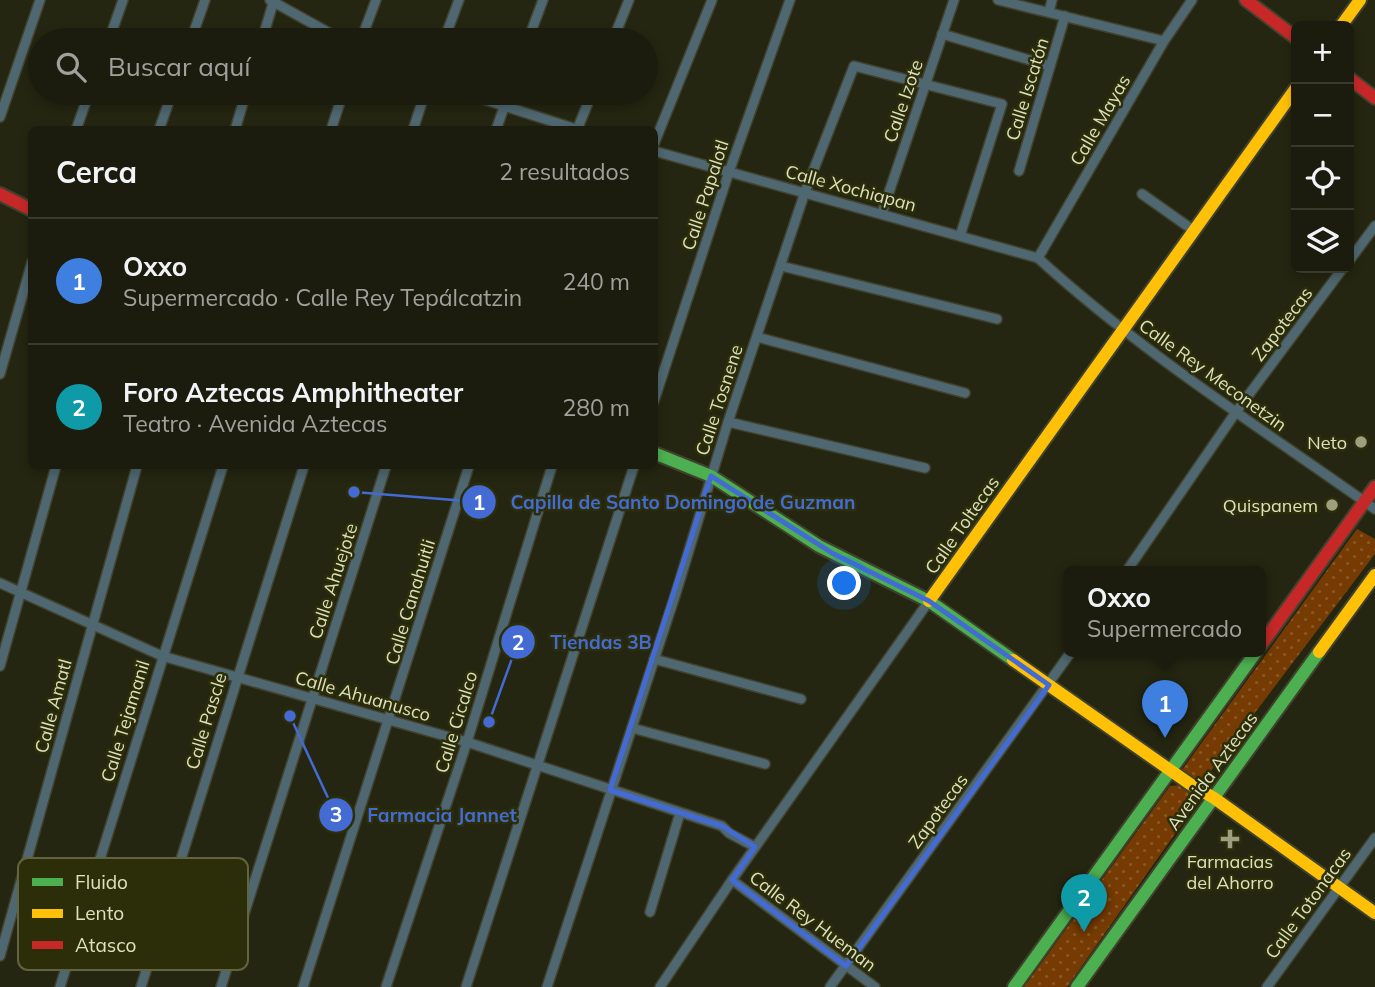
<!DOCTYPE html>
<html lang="es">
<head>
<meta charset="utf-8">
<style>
	:root { --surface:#1b1c0d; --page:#242516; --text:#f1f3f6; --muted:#a0a19d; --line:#393a2e; --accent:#9ca081 }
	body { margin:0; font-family:Mulish,sans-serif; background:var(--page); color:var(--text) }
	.controls { position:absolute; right:21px; top:21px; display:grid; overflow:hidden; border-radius:10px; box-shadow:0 4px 10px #0003 }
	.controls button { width:63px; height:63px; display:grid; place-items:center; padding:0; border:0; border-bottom:2px solid var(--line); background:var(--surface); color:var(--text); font:35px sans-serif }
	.you { position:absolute; left:845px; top:584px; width:24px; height:24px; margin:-18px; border:5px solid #fff; border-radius:50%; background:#1a73e8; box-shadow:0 0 0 10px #1a73e833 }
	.badge { display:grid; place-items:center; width:46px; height:46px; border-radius:50%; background:var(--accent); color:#fff; font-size:23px; font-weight:700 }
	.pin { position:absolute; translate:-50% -58px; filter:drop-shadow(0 2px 4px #0008) }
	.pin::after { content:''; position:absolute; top:37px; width:24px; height:21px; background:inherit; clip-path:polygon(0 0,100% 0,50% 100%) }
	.popup { position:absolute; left:1063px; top:566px; width:203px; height:91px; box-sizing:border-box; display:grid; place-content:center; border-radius:10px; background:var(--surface); filter:drop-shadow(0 2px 5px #0005); font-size:23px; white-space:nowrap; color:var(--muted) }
	.popup b { font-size:26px; color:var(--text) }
	.popup::after { content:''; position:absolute; left:50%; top:100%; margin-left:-14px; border:14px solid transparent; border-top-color:var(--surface) }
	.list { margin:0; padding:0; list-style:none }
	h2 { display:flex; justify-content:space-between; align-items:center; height:91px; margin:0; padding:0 28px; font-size:30px }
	h2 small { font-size:23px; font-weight:400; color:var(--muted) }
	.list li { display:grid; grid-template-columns:46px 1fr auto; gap:21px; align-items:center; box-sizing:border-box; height:126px; padding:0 28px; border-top:2px solid var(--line) }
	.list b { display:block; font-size:26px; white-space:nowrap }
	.list p { margin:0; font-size:23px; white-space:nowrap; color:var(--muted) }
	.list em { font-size:23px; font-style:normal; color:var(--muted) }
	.icon { flex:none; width:38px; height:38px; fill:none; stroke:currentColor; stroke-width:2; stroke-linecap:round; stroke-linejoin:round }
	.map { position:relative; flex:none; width:1375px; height:987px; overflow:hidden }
	.search { position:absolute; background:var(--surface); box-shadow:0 4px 10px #0003; left:28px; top:28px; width:630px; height:77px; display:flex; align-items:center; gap:18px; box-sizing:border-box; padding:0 24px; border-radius:38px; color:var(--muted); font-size:26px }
	.panel { position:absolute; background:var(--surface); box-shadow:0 4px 10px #0003; left:28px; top:126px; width:630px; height:343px; border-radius:10px }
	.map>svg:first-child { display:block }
	.park { fill:url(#park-dots) }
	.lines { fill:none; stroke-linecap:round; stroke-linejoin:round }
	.street-casing { stroke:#40422e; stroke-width:12 }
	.fast-casing { stroke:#40422e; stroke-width:16 }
	.slow-casing { stroke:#40422e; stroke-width:16 }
	.jam-casing { stroke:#40422e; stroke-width:16 }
	.street { stroke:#4f6770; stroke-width:9 }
	.fast { stroke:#4caf50; stroke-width:12 }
	.slow { stroke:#ffc107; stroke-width:12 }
	.jam { stroke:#c62828; stroke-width:12 }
	.marked { fill:none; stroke:#436bd3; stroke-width:5; stroke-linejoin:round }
	.poi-dot { fill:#9ca081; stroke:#2c2e09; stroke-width:2.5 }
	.labels { text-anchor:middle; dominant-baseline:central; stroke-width:5; stroke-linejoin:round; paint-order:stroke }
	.street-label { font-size:18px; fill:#dce1be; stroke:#2c2e09 }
	.poi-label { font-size:18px; fill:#dce1be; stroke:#2c2e09; text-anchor:end }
	.key { fill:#2c2e09; stroke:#61643f; stroke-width:2 }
	.key-label { font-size:19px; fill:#dce1be }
	.leader { fill:none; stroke:#436bd3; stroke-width:2.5 }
	.callout-dot { fill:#436bd3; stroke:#2c2e09; stroke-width:2.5 }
	.mark-label { font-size:21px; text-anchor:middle; font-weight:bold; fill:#fff }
	.callout-label { font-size:19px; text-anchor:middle; font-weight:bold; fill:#436bd3; stroke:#2c2e09; stroke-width:5; stroke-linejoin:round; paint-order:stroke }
</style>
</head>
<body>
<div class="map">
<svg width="1375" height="987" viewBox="0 0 1375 987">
	<defs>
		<pattern id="park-dots" width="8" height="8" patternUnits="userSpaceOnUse" patternTransform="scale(1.75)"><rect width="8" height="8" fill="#753b02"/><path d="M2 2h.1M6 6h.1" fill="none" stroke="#885725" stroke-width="1.8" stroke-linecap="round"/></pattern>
	</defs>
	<rect width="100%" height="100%" fill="#242611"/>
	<!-- park -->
	<g class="park">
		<polygon points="1357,529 1375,539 1375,554 1201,784 1179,774"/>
		<polygon points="1190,784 1196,804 1067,987 1024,987 1170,786"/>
	</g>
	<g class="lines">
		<!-- street casing -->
		<g class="street-casing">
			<g id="street">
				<polyline points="270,0 342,40"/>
				<polyline points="998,0 1164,41"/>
				<polyline points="1049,12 1052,0"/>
				<polyline points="942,34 1050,66"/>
				<polyline points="109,40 123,0"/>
				<polyline points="191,40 205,0"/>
				<polyline points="262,40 274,0"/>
				<polyline points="361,40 376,0"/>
				<polyline points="444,40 459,0"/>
				<polyline points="528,40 543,0"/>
				<polyline points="613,40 629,0"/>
				<polyline points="464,93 579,130"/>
				<polyline points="0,117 40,0"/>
				<polyline points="76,130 89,93"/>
				<polyline points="159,130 172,93"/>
				<polyline points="235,130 246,93"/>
				<polyline points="331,130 343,93"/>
				<polyline points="413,130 425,93"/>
				<polyline points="496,130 509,93"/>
				<polyline points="577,130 592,93"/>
				<polyline points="654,144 712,0"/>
				<path d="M654 151 1038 258C1142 353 1261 428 1375 509"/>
				<polyline points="1019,171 1065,16"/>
				<polyline points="1142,194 1193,230"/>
				<polyline points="882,213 954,0"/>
				<polyline points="1038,258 1164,41 1192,0"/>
				<polyline points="1349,261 1375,226"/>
				<polyline points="781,266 997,319"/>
				<polyline points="757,337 965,393"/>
				<polyline points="0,374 32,262"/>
				<polyline points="654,401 729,172 790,0"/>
				<polyline points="728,422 925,468"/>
				<polyline points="1126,572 1236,412 1343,268"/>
				<polyline points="0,583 162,656 467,742 722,826 729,833 755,847"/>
				<polyline points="654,659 801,699"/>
				<polyline points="0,666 56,466"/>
				<polyline points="632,728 765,764"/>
				<polyline points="732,880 875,987"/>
				<polyline points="650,912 680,813"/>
				<polyline points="0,956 137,466"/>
				<polyline points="60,987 223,466"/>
				<polyline points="141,987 304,466"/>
				<polyline points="221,987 386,466"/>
				<polyline points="303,987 469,466"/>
				<polyline points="386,987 467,742 552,466"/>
				<polyline points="466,987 634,466"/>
				<polyline points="547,987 676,593 728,422 805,192 854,66 1002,104 960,236"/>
				<polyline points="660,987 732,880 929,601"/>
				<polyline points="830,987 1071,652"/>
				<polyline points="1267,987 1375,838"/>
			</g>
		</g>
		<!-- fast casing -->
		<g class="fast-casing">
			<g id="fast">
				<polyline points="654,453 711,476 819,546 929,601 1013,660"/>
				<polyline points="1014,987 1256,652"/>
				<polyline points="1077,987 1319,652"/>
			</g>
		</g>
		<!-- slow casing -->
		<g class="slow-casing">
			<g id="slow">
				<polyline points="1341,26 1360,0"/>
				<polyline points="929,601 1296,88"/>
				<polyline points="1319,652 1375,575"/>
				<polyline points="1013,660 1190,784 1214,798 1375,913"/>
			</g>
		</g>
		<!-- jam casing -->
		<g class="jam-casing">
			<g id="jam">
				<polyline points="1246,0 1296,38"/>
				<polyline points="1349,78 1375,98"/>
				<polyline points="0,194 32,210"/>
				<polyline points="1261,645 1375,487"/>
			</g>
		</g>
		<!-- street -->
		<use href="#street" class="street"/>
		<!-- fast -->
		<use href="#fast" class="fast"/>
		<!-- slow -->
		<use href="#slow" class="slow"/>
		<!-- jam -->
		<use href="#jam" class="jam"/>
	</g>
	<!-- marked area -->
	<path class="marked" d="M711 476 832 553 929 601 1049 685 846 966 732 880 755 847 722 826 610 790Z"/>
	<!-- markers -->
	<g class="poi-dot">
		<circle cx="1361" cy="442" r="7"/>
		<circle cx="1332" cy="505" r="7"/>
		<path d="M1226.5 828.5h7v7h7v7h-7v7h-7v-7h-7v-7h7z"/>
	</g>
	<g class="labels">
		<!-- street labels -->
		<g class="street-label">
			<text transform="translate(1027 89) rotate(-73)">Calle Iscatón</text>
			<text transform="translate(903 101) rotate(-71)">Calle Izote</text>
			<text transform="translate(1100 120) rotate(-60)">Calle Mayas</text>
			<text transform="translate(851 188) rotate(15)">Calle Xochiapan</text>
			<text transform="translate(705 195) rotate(-72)">Calle Papalotl</text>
			<text transform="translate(1282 324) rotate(-53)">Zapotecas</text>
			<text transform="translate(1213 375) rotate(36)">Calle Rey Meconetzin</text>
			<text transform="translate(719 400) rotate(-72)">Calle Tosnene</text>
			<text transform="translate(962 525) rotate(-55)">Calle Toltecas</text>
			<text transform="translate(333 581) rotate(-72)">Calle Ahuejote</text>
			<text transform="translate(410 602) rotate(-73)">Calle Canahuitli</text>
			<text transform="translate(363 696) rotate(16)">Calle Ahuanusco</text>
			<text transform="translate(53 706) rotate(-75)">Calle Amatl</text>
			<text transform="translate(125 721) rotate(-73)">Calle Tejamanil</text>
			<text transform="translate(206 721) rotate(-73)">Calle Pascle</text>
			<text transform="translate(456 722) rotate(-73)">Calle Cicalco</text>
			<text transform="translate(1212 771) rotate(-54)">Avenida Aztecas</text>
			<text transform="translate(938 811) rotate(-54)">Zapotecas</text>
			<text transform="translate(1308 903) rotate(-54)">Calle Totonacas</text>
			<text transform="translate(813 921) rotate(37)">Calle Rey Hueman</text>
		</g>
		<!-- poi labels -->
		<g class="poi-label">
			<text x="1347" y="442">Neto</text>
			<text x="1318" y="505">Quispanem</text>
			<text x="1230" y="861" text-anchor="middle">Farmacias<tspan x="1230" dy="21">del Ahorro</tspan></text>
		</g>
	</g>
	<!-- legend -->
	<rect x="18" y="858" width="230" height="112" rx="10" class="key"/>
	<rect x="32" y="878" width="31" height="8" fill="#4caf50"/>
	<rect x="32" y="909" width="31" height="9" fill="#ffc107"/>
	<rect x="32" y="941" width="31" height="8" fill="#c62828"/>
	<g class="key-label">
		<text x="75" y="889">Fluido</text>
		<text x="75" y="920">Lento</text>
		<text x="75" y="952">Atasco</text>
	</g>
	<!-- callouts -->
	<path class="leader" d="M354 492L479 502M489 722L518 642M290 716L336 815"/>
	<g class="callout-dot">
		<circle cx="354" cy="492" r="7"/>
		<circle cx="489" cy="722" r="7"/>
		<circle cx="290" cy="716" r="7"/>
		<circle cx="479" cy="502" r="18"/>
		<circle cx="518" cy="642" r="18"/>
		<circle cx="336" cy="815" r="18"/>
	</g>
	<g class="mark-label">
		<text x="479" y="510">1</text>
		<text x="518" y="650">2</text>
		<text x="336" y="822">3</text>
	</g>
	<g class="callout-label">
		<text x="683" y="509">Capilla de Santo Domingo de Guzman</text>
		<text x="601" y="649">Tiendas 3B</text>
		<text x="442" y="822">Farmacia Jannet</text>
	</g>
</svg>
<div class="controls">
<button>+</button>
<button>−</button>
<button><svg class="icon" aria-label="locate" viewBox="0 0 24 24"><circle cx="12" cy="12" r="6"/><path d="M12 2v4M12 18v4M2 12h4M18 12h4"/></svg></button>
<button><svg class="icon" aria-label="layers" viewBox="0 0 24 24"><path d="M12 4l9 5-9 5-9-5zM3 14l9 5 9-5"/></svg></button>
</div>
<div class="you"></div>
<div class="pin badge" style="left:1165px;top:738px;background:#3f7fe0">1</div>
<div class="popup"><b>Oxxo</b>Supermercado</div>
<div class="pin badge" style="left:1084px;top:932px;background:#0f9aa8">2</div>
<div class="search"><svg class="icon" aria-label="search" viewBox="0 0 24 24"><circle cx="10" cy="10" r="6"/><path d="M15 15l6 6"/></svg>Buscar aquí</div>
<section class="panel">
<h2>Cerca<small>2 resultados</small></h2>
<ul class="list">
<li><span class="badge" style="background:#3f7fe0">1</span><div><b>Oxxo</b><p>Supermercado · Calle Rey Tepálcatzin</p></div><em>240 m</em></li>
<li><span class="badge" style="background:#0f9aa8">2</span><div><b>Foro Aztecas Amphitheater</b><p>Teatro · Avenida Aztecas</p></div><em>280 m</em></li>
</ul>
</section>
</div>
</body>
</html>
